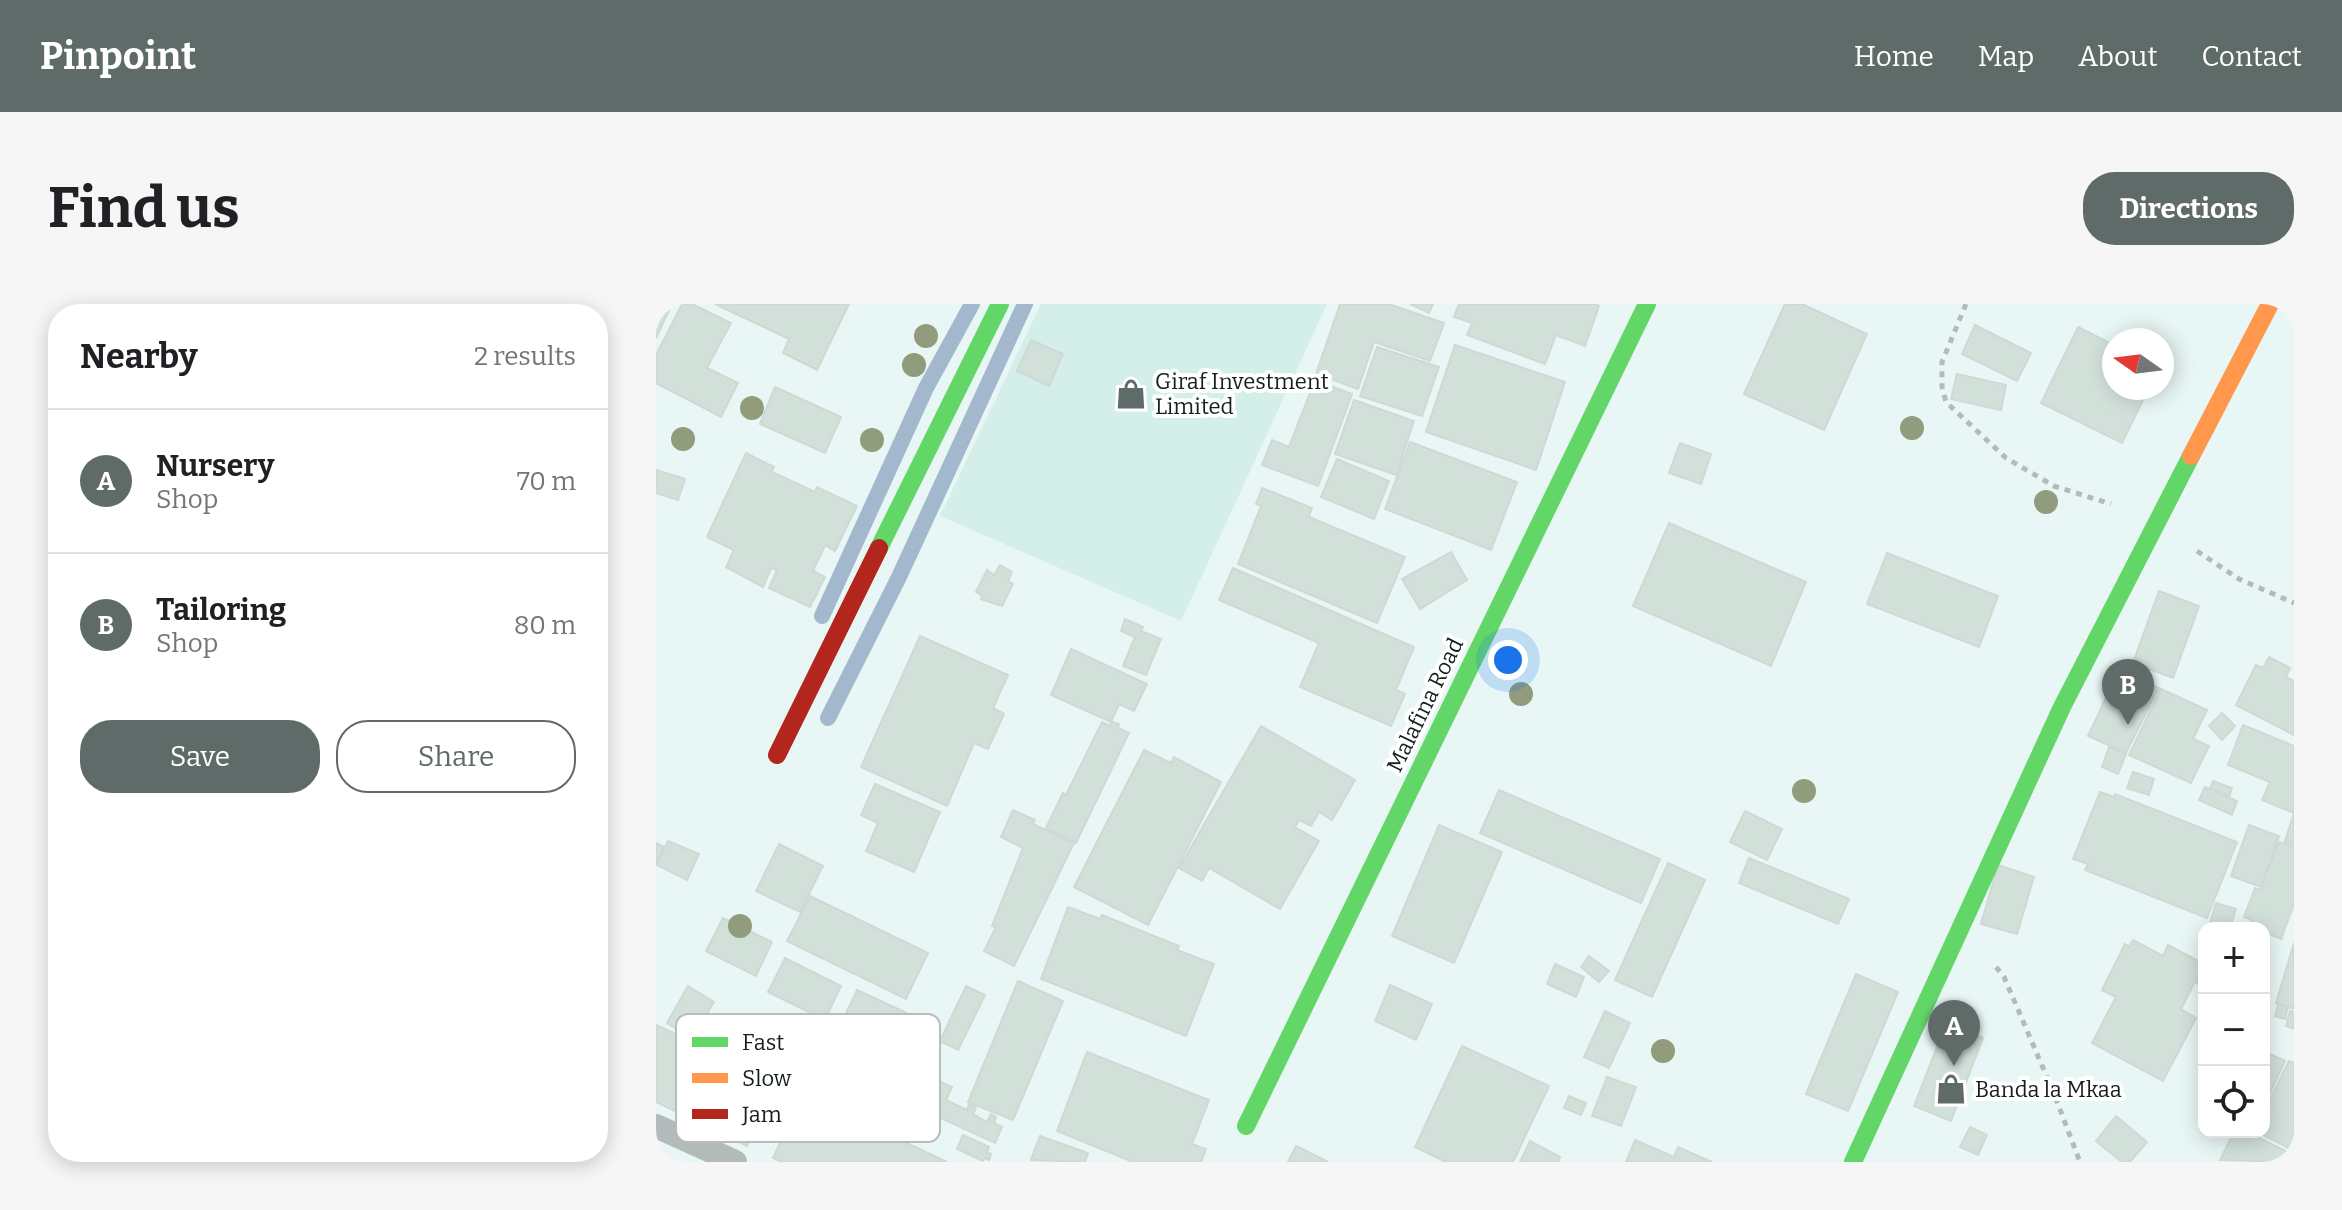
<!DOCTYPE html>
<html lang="en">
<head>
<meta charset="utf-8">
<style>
	:root { --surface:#fff; --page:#f6f6f6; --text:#202124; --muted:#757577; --line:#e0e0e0; --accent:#5f6b69 }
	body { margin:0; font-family:Bitter,serif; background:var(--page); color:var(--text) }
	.controls { position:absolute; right:24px; bottom:24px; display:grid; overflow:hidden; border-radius:16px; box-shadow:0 4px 20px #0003 }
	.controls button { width:72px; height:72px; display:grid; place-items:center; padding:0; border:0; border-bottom:2px solid var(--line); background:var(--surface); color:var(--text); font:40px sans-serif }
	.compass { position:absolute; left:1446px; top:24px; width:72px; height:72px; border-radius:50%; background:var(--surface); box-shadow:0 4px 20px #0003; rotate:284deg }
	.you { position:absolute; left:852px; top:356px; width:28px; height:28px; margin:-20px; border:6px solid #fff; border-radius:50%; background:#1a73e8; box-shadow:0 0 0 12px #1a73e833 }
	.badge { display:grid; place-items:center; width:52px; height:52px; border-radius:50%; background:var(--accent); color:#fff; font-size:26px; font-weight:700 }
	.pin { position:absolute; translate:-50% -66px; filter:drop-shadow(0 2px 4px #0008) }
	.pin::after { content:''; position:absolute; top:42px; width:28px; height:24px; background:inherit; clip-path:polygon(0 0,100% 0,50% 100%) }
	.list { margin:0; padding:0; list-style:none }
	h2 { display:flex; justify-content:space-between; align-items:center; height:104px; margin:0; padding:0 32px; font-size:34px }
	h2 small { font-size:26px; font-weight:400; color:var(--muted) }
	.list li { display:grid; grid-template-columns:52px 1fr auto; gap:24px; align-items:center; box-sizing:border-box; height:144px; padding:0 32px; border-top:2px solid var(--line) }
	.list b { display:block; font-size:30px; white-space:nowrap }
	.list p { margin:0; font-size:26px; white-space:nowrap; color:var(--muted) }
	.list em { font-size:26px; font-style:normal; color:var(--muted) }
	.actions { display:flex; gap:16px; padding:24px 32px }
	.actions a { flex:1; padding:18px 0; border:2px solid var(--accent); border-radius:32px; text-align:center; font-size:28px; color:var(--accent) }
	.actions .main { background:var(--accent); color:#fff }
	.icon { flex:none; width:44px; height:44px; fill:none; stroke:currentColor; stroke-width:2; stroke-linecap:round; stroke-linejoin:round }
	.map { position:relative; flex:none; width:1638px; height:858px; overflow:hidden; border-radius:32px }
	header { display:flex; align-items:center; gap:48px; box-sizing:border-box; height:112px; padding:0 40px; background:var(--accent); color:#fff }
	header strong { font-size:38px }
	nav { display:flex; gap:44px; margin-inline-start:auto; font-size:28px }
	.intro { display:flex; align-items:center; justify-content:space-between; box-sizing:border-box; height:192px; padding:0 48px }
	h1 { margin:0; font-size:56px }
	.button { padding:20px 36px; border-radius:32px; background:var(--accent); color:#fff; font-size:28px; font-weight:700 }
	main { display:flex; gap:48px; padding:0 48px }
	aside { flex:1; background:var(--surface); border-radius:32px; box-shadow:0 4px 20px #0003 }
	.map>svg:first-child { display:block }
	.built { fill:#d4eeea }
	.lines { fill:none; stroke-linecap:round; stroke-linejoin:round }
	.stream { stroke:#a3b8cc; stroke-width:16 }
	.building { fill:#d2e0da; stroke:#ced9d5; stroke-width:2 }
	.path { stroke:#b2bbba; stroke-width:5; stroke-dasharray:6 6; stroke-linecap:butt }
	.lane { stroke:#b2baba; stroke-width:24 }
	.fast { stroke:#63d668; stroke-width:18 }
	.slow { stroke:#ff974d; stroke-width:18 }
	.jam { stroke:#b3261e; stroke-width:18 }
	.tree { fill:#909c7c }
	.labels { text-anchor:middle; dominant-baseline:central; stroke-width:8; stroke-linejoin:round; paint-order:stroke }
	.poi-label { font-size:22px; fill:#151f1d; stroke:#fff; text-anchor:start }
	.street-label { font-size:22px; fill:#151f1d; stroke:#fff }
	.key { fill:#fff; stroke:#b9bcbb; stroke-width:2 }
	.key-label { font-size:22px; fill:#151f1d }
</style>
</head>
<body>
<header>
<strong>Pinpoint</strong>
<nav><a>Home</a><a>Map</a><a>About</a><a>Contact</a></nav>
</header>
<div class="intro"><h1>Find us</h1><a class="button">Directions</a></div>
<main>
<aside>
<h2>Nearby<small>2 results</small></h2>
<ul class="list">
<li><span class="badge">A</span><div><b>Nursery</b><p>Shop</p></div><em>70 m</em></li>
<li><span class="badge">B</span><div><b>Tailoring</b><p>Shop</p></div><em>80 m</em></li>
</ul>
<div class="actions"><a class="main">Save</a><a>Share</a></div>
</aside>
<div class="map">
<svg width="1638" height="858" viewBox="0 0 1638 858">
	<rect width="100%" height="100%" fill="#e8f7f5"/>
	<!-- built -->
	<polygon class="built" points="385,0 671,0 525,317 284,212"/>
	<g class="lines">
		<!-- stream -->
		<g class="stream">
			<polyline points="166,312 270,84 316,0"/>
			<polyline points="172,414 243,273 369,0"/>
		</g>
	</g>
	<!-- building -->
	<g class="building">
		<polygon points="0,0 16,0 0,34"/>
		<polygon points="26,0 36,0 75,19 51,64 82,79 65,113 0,79 0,51"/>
		<polygon points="59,0 193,0 161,66 127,49 133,35"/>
		<polygon points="684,0 733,0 788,19 774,57 718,38 702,85 660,70"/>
		<polygon points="754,0 777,0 773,9"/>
		<polygon points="803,0 939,0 943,2 929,42 900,31 889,60 811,31 816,19 798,13"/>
		<polygon points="1129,0 1146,0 1211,30 1168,126 1088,90"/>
		<polygon points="1319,21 1375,49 1361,77 1306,50"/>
		<polygon points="1422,23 1458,41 1458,84 1493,84 1466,139 1385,99"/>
		<polygon points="375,36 407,50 393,82 361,67"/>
		<polygon points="799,41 909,78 880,166 770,128"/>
		<polygon points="721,43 783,63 766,112 704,92"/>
		<polygon points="1301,70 1350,81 1345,106 1295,95"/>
		<polygon points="659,76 696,90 662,182 606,161 616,136 633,143"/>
		<polygon points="119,83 185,113 169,149 104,120"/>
		<polygon points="698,96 758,117 740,171 679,150"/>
		<polygon points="754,138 861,178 835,246 729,205"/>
		<polygon points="1024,139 1055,150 1045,180 1013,169"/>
		<polygon points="90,149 118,163 116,168 159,188 161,183 201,202 179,247 169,241 157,267 169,273 154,303 113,284 121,266 115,264 107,283 70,263 78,246 51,233"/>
		<polygon points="681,155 733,177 718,215 665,193"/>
		<polygon points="0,166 29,175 22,196 0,189"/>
		<polygon points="606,184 656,204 653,213 749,253 721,319 582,260 605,202 600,200"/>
		<polygon points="1013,219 1150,278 1115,362 977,302"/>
		<polygon points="795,248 811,276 764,305 746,275"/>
		<polygon points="1231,249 1342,292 1323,343 1211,300"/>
		<polygon points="344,261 356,268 352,277 357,280 346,302 325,295 326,292 320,288 331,266 338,271"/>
		<polygon points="577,264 758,343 740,386 749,390 735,422 644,383 663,339 563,296"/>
		<polygon points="1503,287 1543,302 1517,374 1477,359"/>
		<polygon points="469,315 487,323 485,327 505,335 490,371 467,362 479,333 465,327"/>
		<polygon points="264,332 352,371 337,404 348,410 332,445 318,439 291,502 205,463"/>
		<polygon points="415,345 491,380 478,407 463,400 455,418 395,391"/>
		<polygon points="1613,353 1634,364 1630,373 1638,377 1638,431 1580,401 1600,361 1607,364"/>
		<polygon points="1463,366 1503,384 1470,449 1432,432"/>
		<polygon points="1505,385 1551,406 1537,435 1553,442 1535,479 1473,451"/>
		<polygon points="1566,409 1579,422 1566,436 1553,422"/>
		<polygon points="446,418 454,422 456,418 463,420 462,424 473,429 420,539 390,524 407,489 410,491"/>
		<polygon points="1587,421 1638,442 1638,540 1629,537 1638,509 1606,496 1614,478 1572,461"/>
		<polygon points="605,422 699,476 676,516 663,508 655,522 643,516 639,523 663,537 624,605 553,564 546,577 523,564"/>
		<polygon points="1453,443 1470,450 1462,470 1446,463"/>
		<polygon points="488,446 515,459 518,453 565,478 492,621 418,583"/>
		<polygon points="1477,468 1498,475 1493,491 1471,484"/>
		<polygon points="1557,477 1576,484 1573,493 1554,485"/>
		<polygon points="219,480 284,508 258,568 210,547 222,519 205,511"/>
		<polygon points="1549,483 1581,497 1576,511 1543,496"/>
		<polygon points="843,486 1004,555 985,599 824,529"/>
		<polygon points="1444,488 1458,493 1459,490 1581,538 1551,614 1429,566 1432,560 1417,555"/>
		<polygon points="357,506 379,516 377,520 418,539 358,662 328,647 340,623 336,622 367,544 345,533"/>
		<polygon points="1089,507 1126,525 1111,556 1074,538"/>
		<polygon points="783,521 846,548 798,659 736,632"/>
		<polygon points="1593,521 1623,532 1605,583 1575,572"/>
		<polygon points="12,537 43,550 31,576 1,561"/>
		<polygon points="1623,538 1638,542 1638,600 1625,635 1608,628 1608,624 1592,622 1596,616 1588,613 1599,584 1604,586"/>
		<polygon points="0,539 8,543 0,560"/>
		<polygon points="123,540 167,562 144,608 100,587"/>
		<polygon points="1093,554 1193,595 1182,620 1083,579"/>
		<polygon points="1012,559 1049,576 996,693 959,676"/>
		<polygon points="1342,561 1378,573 1361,630 1325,620"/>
		<polygon points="154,592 272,649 250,695 131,637"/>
		<polygon points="1560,599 1580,605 1574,624 1553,623"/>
		<polygon points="412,603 444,615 446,611 523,642 521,646 558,660 530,732 385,675"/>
		<polygon points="67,614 116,638 100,672 50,647"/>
		<polygon points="1477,636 1507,652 1512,641 1548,660 1525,705 1540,714 1507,777 1436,739 1460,693 1446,686 1469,640 1473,643"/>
		<polygon points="1638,639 1638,705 1620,699"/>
		<polygon points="933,652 953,667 943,678 925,663"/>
		<polygon points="129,654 185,682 169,716 112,688"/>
		<polygon points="899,660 928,673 920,693 891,680"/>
		<polygon points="1546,668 1548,669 1548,682 1540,679"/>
		<polygon points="1200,670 1242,688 1192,807 1150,790"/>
		<polygon points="362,677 407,697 357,816 312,798"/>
		<polygon points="734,681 776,700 760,736 719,717"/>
		<polygon points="32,682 58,698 36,735 11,719"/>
		<polygon points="310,682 329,691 302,746 284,737"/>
		<polygon points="201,686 281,723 265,757 185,720"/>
		<polygon points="1622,701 1632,703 1629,715 1619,712"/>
		<polygon points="949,707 974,719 953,764 928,753"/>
		<polygon points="1634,707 1638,708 1638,725 1630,722"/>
		<polygon points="1290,720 1327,734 1295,817 1258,802"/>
		<polygon points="0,721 120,775 91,842 0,798"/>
		<polygon points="806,742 893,782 857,858 790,858 759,843"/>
		<polygon points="431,748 553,796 536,840 550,845 545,858 477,858 401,827"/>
		<polygon points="1612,749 1629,757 1613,791 1608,789 1608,758"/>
		<polygon points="1633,757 1638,759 1638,847 1602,828 1608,828 1608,807"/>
		<polygon points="265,769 296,783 290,796 311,806 313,800 320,804 317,810 331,818 335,810 340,813 338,819 346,823 339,839 274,809 266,827 243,816"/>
		<polygon points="951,773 980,783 965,822 936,812"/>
		<polygon points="147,790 291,858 126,858 117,854"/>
		<polygon points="913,792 930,799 925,811 908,804"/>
		<polygon points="1460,812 1491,838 1474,858 1466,858 1440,837"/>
		<polygon points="1314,823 1331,831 1322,851 1304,843"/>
		<polygon points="1578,828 1591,828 1638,851 1638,858 1564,856"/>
		<polygon points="307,831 333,843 331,848 335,850 333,856 329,854 327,857 301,845"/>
		<polygon points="384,832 432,849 429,858 375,856"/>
		<polygon points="979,836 1018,853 1022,843 1056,858 970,858"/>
		<polygon points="874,837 904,853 902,858 864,858"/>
		<polygon points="640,842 672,858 632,858"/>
	</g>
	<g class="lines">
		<!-- path -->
		<g class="path">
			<polyline points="1310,0 1286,58 1286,83 1290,98 1350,154 1398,182 1455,200"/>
			<polyline points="1541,247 1583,275 1638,299"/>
			<polyline points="1340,663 1348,673 1397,787 1424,858"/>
		</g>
		<!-- lane -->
		<polyline class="lane" points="0,822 79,858"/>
		<!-- fast -->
		<g class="fast">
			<polyline points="223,244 344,0"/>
			<polyline points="590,822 991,0"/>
			<polyline points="1197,858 1406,403 1535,152"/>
		</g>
		<!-- slow -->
		<polyline class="slow" points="1535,152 1614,0"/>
		<!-- jam -->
		<polyline class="jam" points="121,451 223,244"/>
	</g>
	<!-- trees -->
	<g class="tree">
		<circle cx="270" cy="32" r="12"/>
		<circle cx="258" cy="61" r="12"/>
		<circle cx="96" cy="104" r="12"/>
		<circle cx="1256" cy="124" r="12"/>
		<circle cx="27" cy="135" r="12"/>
		<circle cx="216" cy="136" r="12"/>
		<circle cx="1390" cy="198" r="12"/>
		<circle cx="865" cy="390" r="12"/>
		<circle cx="1148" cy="487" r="12"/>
		<circle cx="84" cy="622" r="12"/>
		<circle cx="1007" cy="747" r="12"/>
	</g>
	<!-- icons -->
	<defs>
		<g id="shop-bare" transform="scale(2.4)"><path d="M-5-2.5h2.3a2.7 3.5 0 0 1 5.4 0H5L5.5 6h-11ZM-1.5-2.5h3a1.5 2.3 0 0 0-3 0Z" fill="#5f6b69" stroke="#fff" stroke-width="2.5" paint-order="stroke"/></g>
	</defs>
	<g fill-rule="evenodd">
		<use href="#shop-bare" x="475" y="90"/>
		<use href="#shop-bare" x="1295" y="785"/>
	</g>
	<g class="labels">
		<!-- poi labels -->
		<g class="poi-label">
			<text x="499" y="77">Giraf Investment<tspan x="499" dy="25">Limited</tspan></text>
			<text x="1319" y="785">Banda la Mkaa</text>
		</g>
		<!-- street labels -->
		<g class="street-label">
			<text transform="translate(769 401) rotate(-64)">Malafina Road</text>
		</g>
	</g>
	<!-- legend -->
	<rect x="20" y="710" width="264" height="128" rx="12" class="key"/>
	<rect x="36" y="733" width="36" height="10" fill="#63d668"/>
	<rect x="36" y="769" width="36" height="10" fill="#ff974d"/>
	<rect x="36" y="805" width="36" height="10" fill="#b3261e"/>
	<g class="key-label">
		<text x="86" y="746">Fast</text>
		<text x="86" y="782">Slow</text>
		<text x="86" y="818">Jam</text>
	</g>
</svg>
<div class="controls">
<button>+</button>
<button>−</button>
<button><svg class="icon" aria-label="locate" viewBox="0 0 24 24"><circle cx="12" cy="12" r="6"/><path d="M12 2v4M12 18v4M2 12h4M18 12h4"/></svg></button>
</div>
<svg class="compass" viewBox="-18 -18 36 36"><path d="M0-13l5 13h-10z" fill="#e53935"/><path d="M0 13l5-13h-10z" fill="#757577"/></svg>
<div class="you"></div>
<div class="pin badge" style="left:1298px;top:762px">A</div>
<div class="pin badge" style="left:1472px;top:421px">B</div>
</div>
</main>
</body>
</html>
